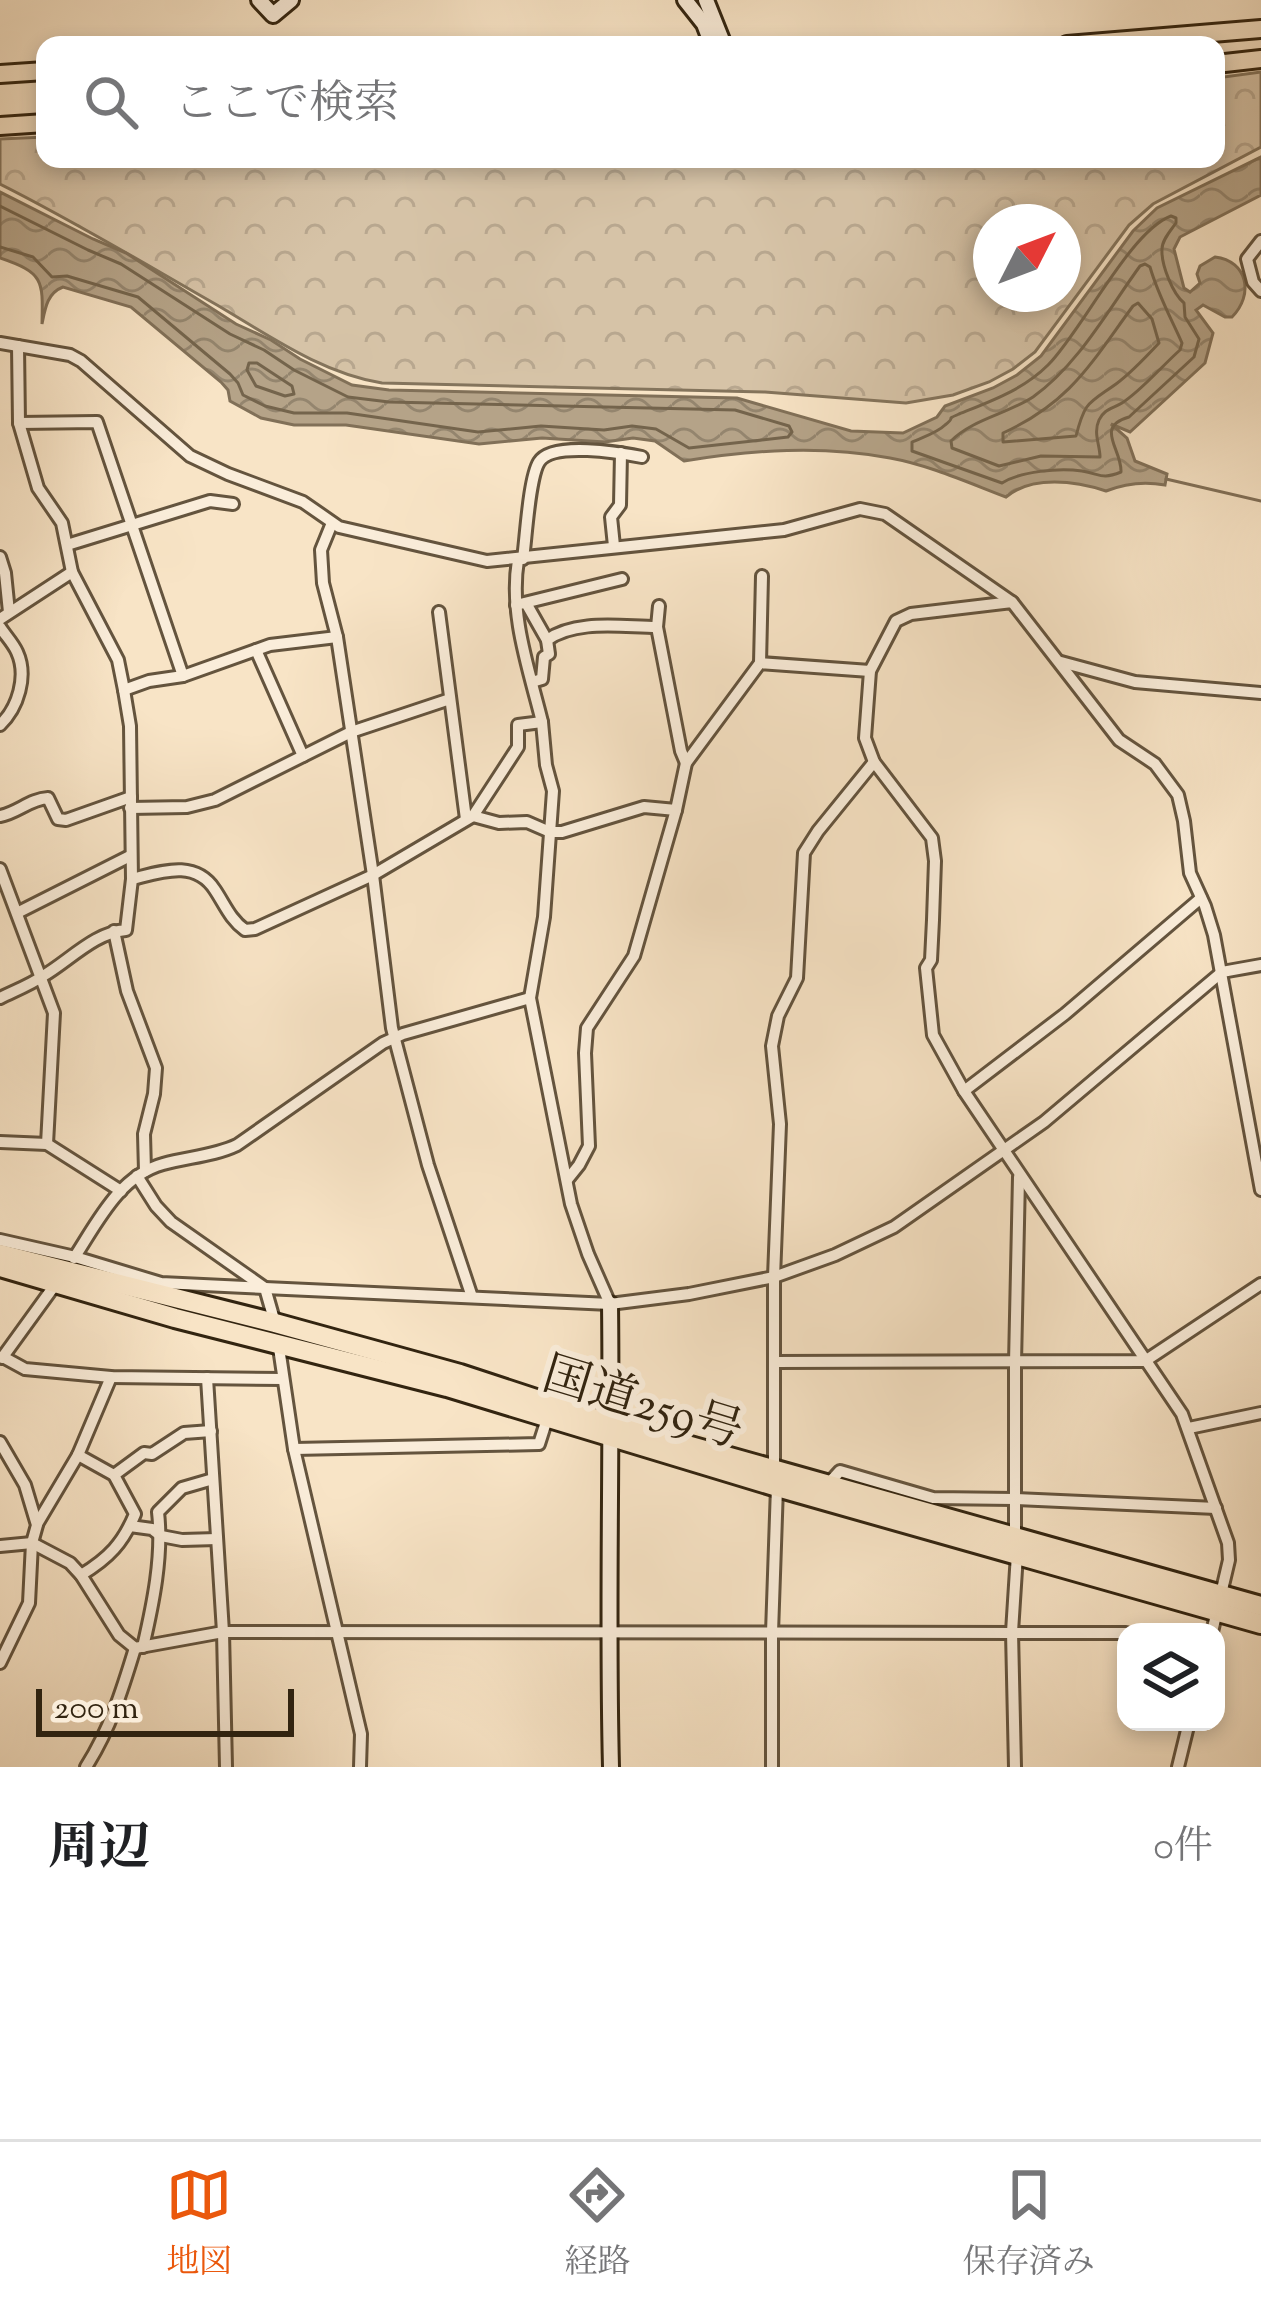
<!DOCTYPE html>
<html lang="ja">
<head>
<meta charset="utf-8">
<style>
	:root { --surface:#fff; --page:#f2f2f2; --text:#202124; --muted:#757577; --line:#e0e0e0; --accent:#ea580c }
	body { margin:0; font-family:"Sorts Mill Goudy","Noto Serif JP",serif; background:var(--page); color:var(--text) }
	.controls { position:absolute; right:36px; bottom:36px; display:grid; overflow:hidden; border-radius:24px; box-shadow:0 6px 18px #0003 }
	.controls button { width:108px; height:108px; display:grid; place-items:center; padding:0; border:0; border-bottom:3px solid var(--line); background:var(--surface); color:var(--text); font:60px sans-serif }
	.compass { position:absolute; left:973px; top:204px; width:108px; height:108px; border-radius:50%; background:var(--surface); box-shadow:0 6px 18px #0003; rotate:48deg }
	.scale { position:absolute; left:36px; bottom:30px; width:258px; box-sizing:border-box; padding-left:12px; border:6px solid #322410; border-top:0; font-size:33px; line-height:42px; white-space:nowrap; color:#322410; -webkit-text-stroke:9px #faedda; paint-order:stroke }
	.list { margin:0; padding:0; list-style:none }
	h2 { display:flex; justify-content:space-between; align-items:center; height:156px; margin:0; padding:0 48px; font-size:51px }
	h2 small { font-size:39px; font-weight:400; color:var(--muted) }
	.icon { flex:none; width:66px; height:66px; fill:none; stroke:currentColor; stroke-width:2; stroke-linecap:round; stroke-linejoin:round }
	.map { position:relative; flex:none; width:1261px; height:1767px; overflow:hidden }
	.search { position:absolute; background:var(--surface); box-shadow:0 6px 18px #0003; left:36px; right:36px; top:36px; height:132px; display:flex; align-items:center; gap:30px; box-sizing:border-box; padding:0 42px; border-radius:24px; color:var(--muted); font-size:45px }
	.sheet { height:372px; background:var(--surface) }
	nav { display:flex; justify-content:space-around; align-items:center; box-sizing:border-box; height:168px; border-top:3px solid var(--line); background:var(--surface); font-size:33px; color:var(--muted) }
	nav a { display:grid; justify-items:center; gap:6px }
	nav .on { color:var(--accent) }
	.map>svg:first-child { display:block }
	.forest { fill:url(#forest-crowns); stroke:#84745c; stroke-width:3; fill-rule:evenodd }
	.water { fill:url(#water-waves); stroke:#817058; stroke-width:3 }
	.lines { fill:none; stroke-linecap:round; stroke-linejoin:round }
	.shore { stroke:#74644c; stroke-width:3 }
	.stream { stroke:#817058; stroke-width:3 }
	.street-casing { stroke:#64543e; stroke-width:16 }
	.secondary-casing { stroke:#322410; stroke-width:20 }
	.primary-casing { stroke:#322410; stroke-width:22 }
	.highway-casing { stroke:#322410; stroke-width:24 }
	.street { stroke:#faedda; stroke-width:10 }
	.secondary { stroke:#faedda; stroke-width:14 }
	.primary { stroke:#f8e4c6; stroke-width:16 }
	.highway { stroke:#f8e4c6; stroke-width:18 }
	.labels { text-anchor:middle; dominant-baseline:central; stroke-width:12; stroke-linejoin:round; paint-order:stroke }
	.street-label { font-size:48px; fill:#322410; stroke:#faedda }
</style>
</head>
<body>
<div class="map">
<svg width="1261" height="1767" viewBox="0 0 1261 1767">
	<defs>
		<pattern id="forest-crowns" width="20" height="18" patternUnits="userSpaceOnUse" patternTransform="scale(3)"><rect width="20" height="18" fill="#d6c3a7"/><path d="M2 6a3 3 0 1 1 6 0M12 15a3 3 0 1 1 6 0" fill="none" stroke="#b8a78f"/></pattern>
		<pattern id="water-waves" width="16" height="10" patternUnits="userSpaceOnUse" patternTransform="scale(3)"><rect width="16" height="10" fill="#b5a388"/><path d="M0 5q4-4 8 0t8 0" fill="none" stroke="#94856e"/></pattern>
	</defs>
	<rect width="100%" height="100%" fill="#f8e4c6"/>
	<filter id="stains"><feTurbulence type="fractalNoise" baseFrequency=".00167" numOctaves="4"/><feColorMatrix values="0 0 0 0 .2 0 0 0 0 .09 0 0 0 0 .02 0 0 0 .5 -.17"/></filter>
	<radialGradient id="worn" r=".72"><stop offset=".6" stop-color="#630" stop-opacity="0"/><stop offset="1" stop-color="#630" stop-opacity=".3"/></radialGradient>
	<!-- forest -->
	<path class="forest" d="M1261 72V147L1153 204 1129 225 1035 352 1013 369 989 382 953 395 906 403 765 392 382 383C321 373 270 336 217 305 145 264 74 221 0 184V139L45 137V159H1216V78ZM991 222H1063V294H991Z"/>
	<!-- water -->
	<path class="water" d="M1261 157V195L1180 237 1174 249 1184 288 1190 292 1200 283 1197 274 1200 266 1215 257C1248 261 1254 295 1232 317H1225L1203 305 1196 310 1213 333 1205 363 1130 432 1111 424 1127 438 1135 461 1167 474 1165 485C1144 481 1126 483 1106 491 1076 481 1032 475 1006 497 969 483 929 465 890 458 821 445 753 450 684 461L655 441 633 438 605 442 542 438 479 444 346 425H294L261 418 230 401 228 390 221 382 131 307 63 287C47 293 45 309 42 324 43 280 44 273 0 258V192L93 239 126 253 236 324 271 340 300 359 352 385 389 390 737 398 851 431 903 433 937 417 945 406 993 388 1017 375 1041 356 1133 231 1157 208Z"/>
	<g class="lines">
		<!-- shore -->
		<g class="shore">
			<polyline points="0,206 88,250 121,264 230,334 264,350 294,370 348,397 389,402 735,410 789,426 792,432 788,437 689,448 656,429 632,426 604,430 541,426 478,432 347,413 294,413 265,406 243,395 238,383 230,374 138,297 67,276 52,277 33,257 0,247"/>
			<path d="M1171 216 1176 218V223C1171 230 1162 240 1162 249 1161 265 1173 294 1184 303L1185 317 1199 339 1194 357 1129 417C1094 427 1122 449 1121 472 1101 480 1101 474 1082 471 1059 468 1021 471 1002 483L912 451V442C923 437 937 433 945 425 958 415 943 421 959 414 991 401 1023 390 1048 365 1082 331 1130 231 1171 216Z"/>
			<path d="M1145 264 1150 267C1158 295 1171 318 1182 343L1180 350C1162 366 1141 391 1122 403 1112 409 1104 409 1099 420 1093 433 1100 445 1100 457L1041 456 999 466 952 448 951 441C973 419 1007 414 1033 397 1078 365 1108 310 1140 266Z"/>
			<path d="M1138 303 1152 319 1159 343C1146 357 1131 373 1116 384 1088 404 1085 401 1076 436L1003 442V433C1071 402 1091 363 1133 306Z"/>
			<polygon points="249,363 257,363 292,386 294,394 285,396 256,386 247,370"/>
		</g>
		<!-- stream -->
		<polyline class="stream" points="1166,479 1261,501"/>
		<!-- street casing -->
		<g class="street-casing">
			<g id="street">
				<polyline points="1261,241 1247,259 1253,282 1261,291"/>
				<polyline points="0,343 70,355 81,361 190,456 228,474 303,502 339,527 487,561 784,530 860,509 885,514 1012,602"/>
				<polyline points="19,423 97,422 183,676"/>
				<polyline points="332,523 321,550 323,583 337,637 373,875 392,1028 428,1165 472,1297"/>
				<polyline points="67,545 210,501 233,504"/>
				<polyline points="614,546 611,517 620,505 621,453"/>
				<polyline points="0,557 5,573 9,612"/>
				<path d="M523 559C526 538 529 478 539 462 552 441 621 453 642 457"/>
				<polyline points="526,603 547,640 549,654 544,657 542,679 532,682"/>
				<polyline points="516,605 622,579"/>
				<polyline points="659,606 657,627 681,751 686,763"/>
				<polyline points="439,612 466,819"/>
				<polyline points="0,619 72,572"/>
				<path d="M0 627C5 635 13 643 17 652 28 676 18 708 0 725"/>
				<path d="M547 640C576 619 622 627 657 627"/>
				<polyline points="256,650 303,756"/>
				<polyline points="1061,662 1135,682 1261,693"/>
				<polyline points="760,663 762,576"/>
				<polyline points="124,690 149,681 183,676 270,645 337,637"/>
				<polyline points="542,722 546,765 553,791 544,917 530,998 571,1204 588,1254 610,1304"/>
				<polyline points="130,808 187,807 215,800 351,732 450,699"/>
				<path d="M0 816C17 813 30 799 48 798L58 819 66 820 131 797"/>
				<polyline points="473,816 499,823 527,822 550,832 562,832 644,807 676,810"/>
				<polyline points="0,869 54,1013 47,1144"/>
				<path d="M132 879C161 872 195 859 215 890 225 905 230 919 245 930L255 929 373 875 473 816 518 747V725L542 722C529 669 509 615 518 560"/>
				<polyline points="17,913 130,856"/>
				<polyline points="114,931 127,991 156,1068 154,1094 144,1134 145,1171"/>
				<path d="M0 998C14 991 30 985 43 976 69 961 95 932 126 930L132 879 130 726 124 690 118 660 72 572 62 523 38 488 19 423 18 346"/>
				<polyline points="964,1091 1065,1014 1201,898"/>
				<polyline points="0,1142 47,1144 121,1191"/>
				<polyline points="137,1176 156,1206 171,1222 265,1288 275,1323"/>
				<polyline points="567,1180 579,1165 589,1146 585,1053 587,1028 634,956 676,810 686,763 760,663 870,671"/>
				<polyline points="0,1240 75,1257 161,1283 265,1288 610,1304 689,1294 774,1277 835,1255 894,1227 1044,1122 1222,972 1261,965"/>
				<path d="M74 1258C97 1223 119 1176 163 1164 188 1157 214 1156 237 1145L383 1043 403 1034 530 998"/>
				<polyline points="278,1341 294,1449 361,1734 360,1767"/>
				<polyline points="3,1357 25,1369 111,1377 283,1379"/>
				<polyline points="2,1358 52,1289"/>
				<polyline points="774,1362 1145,1361 1261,1284"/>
				<polyline points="207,1378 223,1632 226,1767"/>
				<polyline points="1189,1428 1261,1413"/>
				<polyline points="0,1442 25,1485 37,1525 32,1543 29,1603 0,1663"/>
				<polyline points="294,1449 539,1444 547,1419"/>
				<path d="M78 1455 114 1475 135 1514C123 1543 109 1558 81 1575"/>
				<polyline points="774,1467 774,1277 780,1124 772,1046 778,1016 797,978 804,853 818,831 874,762"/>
				<polyline points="114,1475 144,1453 152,1454 184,1433 211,1431"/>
				<polyline points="829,1483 840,1471 933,1498 1014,1499 1216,1508"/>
				<polyline points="37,1524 78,1455 111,1377"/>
				<polyline points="130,1526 152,1529 161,1536 182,1540 217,1539"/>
				<polyline points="1015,1536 1015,1363 1019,1177"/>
				<polyline points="0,1546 32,1543 70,1563 81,1575 119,1635 135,1648 223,1632 1126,1633"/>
				<polyline points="1212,1632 1229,1560 1228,1543 1182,1414 964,1091 933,1035 926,968 931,960 933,920 935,861 932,838 874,762 865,738 870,671 896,621 911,614 1012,602 1119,740 1155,764 1178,795 1184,821 1190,873 1205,906 1214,935 1261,1190"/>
				<path d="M143 1647C153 1604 163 1556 158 1512L182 1488 213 1479"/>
				<path d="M86 1767C110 1729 122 1691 135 1648"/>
				<polyline points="772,1767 772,1633 777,1487"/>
				<polyline points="1015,1767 1012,1632 1017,1554"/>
				<polyline points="1178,1767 1189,1722"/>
			</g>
		</g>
		<!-- secondary casing -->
		<g class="secondary-casing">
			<g id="secondary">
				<polyline points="259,0 273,15 291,0"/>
				<polyline points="685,0 704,24 712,45"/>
				<polyline points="706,0 724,45"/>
				<path d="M610 1304C612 1458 607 1613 611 1767"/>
			</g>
		</g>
		<!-- primary casing -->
		<g class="primary-casing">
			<g id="primary">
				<polyline points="1067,45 1261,29"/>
				<polyline points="1216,64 1261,59"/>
				<polyline points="0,74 45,71"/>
				<polyline points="0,126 45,123"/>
			</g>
		</g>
		<!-- highway casing -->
		<g class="highway-casing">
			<g id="highway">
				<polyline points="0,1254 275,1323 460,1374 612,1424 1261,1606"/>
				<polyline points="0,1267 175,1318 447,1387 777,1487 1261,1624"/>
			</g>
		</g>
		<!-- street -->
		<use href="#street" class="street"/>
		<!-- secondary -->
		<use href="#secondary" class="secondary"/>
		<!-- primary -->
		<use href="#primary" class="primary"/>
		<!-- highway -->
		<use href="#highway" class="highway"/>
	</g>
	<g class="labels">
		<!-- street labels -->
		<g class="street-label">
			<text transform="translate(642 1406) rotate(17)">国道259号</text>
		</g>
	</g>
	<rect width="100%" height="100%" filter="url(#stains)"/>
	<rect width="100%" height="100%" fill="url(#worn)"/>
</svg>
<div class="controls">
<button><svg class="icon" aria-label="layers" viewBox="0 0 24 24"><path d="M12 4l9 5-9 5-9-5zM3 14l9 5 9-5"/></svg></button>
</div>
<svg class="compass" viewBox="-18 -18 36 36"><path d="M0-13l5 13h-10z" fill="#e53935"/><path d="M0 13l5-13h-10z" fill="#757577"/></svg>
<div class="scale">200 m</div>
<div class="search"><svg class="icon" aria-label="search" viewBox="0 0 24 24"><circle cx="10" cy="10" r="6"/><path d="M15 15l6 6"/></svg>ここで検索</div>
</div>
<section class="sheet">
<h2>周辺<small>0件</small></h2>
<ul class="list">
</ul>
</section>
<nav>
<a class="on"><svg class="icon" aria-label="map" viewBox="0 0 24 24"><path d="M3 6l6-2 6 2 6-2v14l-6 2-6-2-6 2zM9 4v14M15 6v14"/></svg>地図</a>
<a><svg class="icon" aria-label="directions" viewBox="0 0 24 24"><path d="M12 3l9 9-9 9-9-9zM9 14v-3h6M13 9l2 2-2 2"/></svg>経路</a>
<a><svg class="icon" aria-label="saved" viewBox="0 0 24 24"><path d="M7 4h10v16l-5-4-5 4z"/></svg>保存済み</a>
</nav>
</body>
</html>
